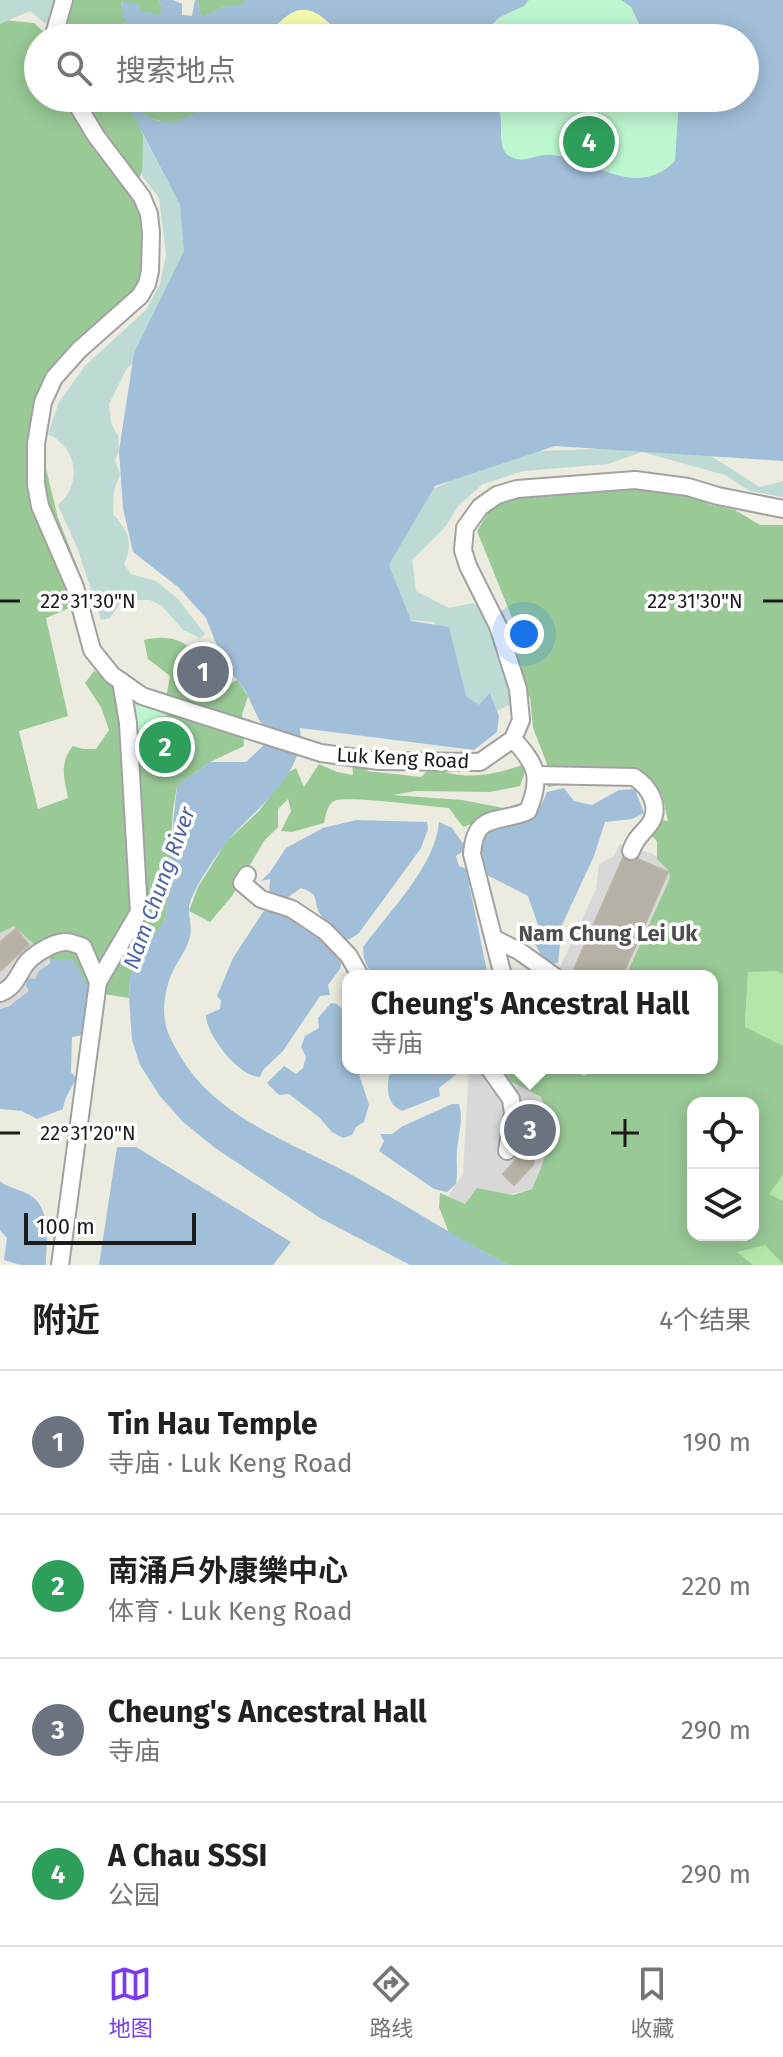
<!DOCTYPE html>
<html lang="zh">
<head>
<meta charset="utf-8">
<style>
	:root { --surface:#fff; --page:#f2f2f2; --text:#202124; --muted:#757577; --line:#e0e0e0; --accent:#7c3aed }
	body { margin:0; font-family:"Fira Sans","Noto Sans SC",sans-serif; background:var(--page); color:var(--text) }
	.controls { position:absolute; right:24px; bottom:24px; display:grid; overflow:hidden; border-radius:16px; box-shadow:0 4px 20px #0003 }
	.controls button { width:72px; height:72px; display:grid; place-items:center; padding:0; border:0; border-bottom:2px solid var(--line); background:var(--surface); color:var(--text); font:40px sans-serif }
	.scale { position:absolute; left:24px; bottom:20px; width:172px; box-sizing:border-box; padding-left:8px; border:4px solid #1b1b1b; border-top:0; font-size:22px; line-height:28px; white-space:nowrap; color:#1b1b1b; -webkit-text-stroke:6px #fff; paint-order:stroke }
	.you { position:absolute; left:524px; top:634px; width:28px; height:28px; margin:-20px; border:6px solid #fff; border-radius:50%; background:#1a73e8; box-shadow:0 0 0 12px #1a73e833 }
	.badge { display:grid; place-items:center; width:52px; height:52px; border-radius:50%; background:var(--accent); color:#fff; font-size:26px; font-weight:700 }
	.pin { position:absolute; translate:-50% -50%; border:4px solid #fff; box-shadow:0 2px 8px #0006 }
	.popup { position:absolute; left:342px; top:970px; width:376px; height:104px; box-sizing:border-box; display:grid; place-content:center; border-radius:16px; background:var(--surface); filter:drop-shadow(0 2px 6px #0005); font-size:26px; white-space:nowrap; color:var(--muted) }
	.popup b { font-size:30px; color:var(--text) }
	.popup::after { content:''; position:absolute; left:50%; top:100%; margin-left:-16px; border:16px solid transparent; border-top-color:var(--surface) }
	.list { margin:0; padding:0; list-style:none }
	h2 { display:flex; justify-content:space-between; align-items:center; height:104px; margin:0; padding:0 32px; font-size:34px }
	h2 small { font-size:26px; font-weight:400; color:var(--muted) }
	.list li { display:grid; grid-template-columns:52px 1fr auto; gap:24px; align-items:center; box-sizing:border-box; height:144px; padding:0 32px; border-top:2px solid var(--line) }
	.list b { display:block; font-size:30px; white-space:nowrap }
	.list p { margin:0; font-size:26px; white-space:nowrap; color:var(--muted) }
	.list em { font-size:26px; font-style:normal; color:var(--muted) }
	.icon { flex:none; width:44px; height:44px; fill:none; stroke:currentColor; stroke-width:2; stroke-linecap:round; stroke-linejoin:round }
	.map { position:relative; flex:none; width:783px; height:1265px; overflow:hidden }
	.search { position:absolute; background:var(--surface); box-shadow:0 4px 20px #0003; left:24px; right:24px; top:24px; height:88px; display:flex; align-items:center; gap:20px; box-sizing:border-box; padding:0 28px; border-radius:44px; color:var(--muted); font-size:30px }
	.sheet { height:680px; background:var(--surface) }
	nav { display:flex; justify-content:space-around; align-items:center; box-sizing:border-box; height:112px; border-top:2px solid var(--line); background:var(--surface); font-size:22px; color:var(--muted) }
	nav a { display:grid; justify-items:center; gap:4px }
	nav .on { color:var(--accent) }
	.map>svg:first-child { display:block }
	.residential { fill:#d9d8d8 }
	.grass { fill:#b6e6a7 }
	.forest { fill:#99ca96; fill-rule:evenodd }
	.wetland { fill:#bedad4 }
	.sand { fill:#f8fcaf }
	.park { fill:#bdf7d0 }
	.pitch { fill:#80dace }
	.water { fill:#a2bfd9 }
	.building { fill:#b5b1a6; stroke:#bdb5a4; stroke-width:2 }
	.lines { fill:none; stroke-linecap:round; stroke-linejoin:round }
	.minor-casing { stroke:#a2a2a2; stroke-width:20 }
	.minor { stroke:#fff; stroke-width:16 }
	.ticks { fill:none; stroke:#1b1b1b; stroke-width:3 }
	.labels { text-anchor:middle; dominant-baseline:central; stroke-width:7; stroke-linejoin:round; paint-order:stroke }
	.street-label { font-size:20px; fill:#1b1b1b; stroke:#fff }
	.water-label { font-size:22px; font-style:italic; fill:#4c62a6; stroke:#fff }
	.neighbourhood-label { font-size:22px; font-weight:bold; fill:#4e4e4e; stroke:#fff }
	.ticks-label { font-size:20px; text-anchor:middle; fill:#1b1b1b; stroke:#fff; stroke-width:7; stroke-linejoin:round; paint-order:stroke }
</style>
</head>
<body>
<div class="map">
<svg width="783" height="1265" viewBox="0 0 783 1265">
	<rect width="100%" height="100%" fill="#ecebe0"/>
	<!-- residential -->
	<g class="residential">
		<polygon points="620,844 653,854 675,872 627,976 556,976 596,889 599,864 614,856"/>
		<polygon points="14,925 50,959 35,979 27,978 25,983 30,991 24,997 0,1009 0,933"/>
		<polygon points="469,1068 489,1068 541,1097 550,1126 545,1161 532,1189 465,1205 448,1196 463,1174"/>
	</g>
	<!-- grass -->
	<polygon class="grass" points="783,946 783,1265 729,1265 730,1253 753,1235 766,1192 745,1027 748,972"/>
	<!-- forest -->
	<g class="forest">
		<polygon points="70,0 159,0 162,7 161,16 141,12 121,2 128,22 113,27 111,38 62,38"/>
		<polygon points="195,0 244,0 246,4 235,7 223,7 201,18 198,3"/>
		<path d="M4 20 34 23 50 38H38V98H128L132 107 147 104 163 110H178L196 106 203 98H245L175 124 142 117 134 112 143 135 145 165 138 181 156 270 77 358 42 418 40 444 58 518 90 599 46 618 68 716 19 731 38 809 68 798C64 777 59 763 73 746L83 749H96L109 730 101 707 85 683 94 671 124 686 166 699 170 676 148 659 144 640C166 635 185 638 198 657L195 671 217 691 237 680 248 696 242 715 244 746 210 762 177 786 173 810 166 918 130 978 129 998 91 992 71 959H50L14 926 0 933V24Z"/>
		<path d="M590 476 676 481 709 504 735 510 760 525H783V974L776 971 748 972 745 1027 783 1046V1175L769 1194 783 1201V1264L765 1245 737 1252 753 1265H508L449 1233 439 1207 440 1193 465 1204 477 1188 513 1195 532 1189C549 1151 554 1137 541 1097L504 1078 503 1068H570L584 1076 598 1068H712V976H626L670 878 668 870 657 859V841L640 826 645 816 668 821 662 794 633 773 581 766 566 784 548 787 547 764 533 728 530 697 501 676 520 652 519 635 477 531 495 501 544 493H573ZM693 1103H753V1235H693Z"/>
		<path d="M351 748 382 753 367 771 421 777 431 767C464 782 495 775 528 763L520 786 490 792 416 791 393 795 462 800 514 810 463 827 449 808C429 807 347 795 334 801 327 805 326 815 324 823L292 832 281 831 291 811 288 799 278 809V827L264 841 232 896 210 922 189 911 198 887 226 842 259 811 287 773 296 768 304 787 319 764 337 772 353 775Z"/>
	</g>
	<!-- wetland -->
	<g class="wetland">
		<polygon points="0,0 55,0 46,24 30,11 0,24"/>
		<path d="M143 135 180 205 187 257 146 355 127 368 109 404 111 423 118 436 119 451 115 460 120 474 114 491 113 514C128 531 134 542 124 564L131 574 156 581 178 599 205 634 200 638 183 630 162 606 150 600H122L110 618 101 620 77 547 58 505C62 501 68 495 70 489 80 466 69 444 48 434L59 402 85 366 146 310 160 284 166 254 159 198 142 176Z"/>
		<polygon points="634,441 706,453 760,487 783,481 783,497 750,491 725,475 642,452 608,464 524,471 483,484 459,505 446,526 412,560 416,591 449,608 473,603 495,617 513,703 497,711 491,694 481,707 466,696 439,638 434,622 408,620 389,565 433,489 512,452 596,449"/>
	</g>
	<!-- sand -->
	<polygon class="sand" points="296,9 317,9 330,22 333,38 301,38 297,30 286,31 278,38 269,33 281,19"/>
	<!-- park -->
	<g class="park">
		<polygon points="529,0 621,0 631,7 646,38 477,38 500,17 524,6"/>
		<path d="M490 98H679L675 161C639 198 598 165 558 157 541 154 523 165 509 156 497 148 503 126 500 114 498 108 494 103 490 98Z"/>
		<polygon points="128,693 166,708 168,731 133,734"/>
	</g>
	<!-- pitch -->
	<polygon class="pitch" points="180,731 196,741 196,753 180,762 135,763 133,734"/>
	<!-- water -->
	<g class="water">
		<path d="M159 0H173L182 4V15L192 16 195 0 198 3 201 17 223 7 245 4 244 0H529L524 6 500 17 477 38H330L331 25C307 0 291 8 270 32L274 35 272 38H111L113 27 128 22 121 16 124 11 121 1 139 5 141 12 148 11 160 16 162 7Z"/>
		<path d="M621 0H783V461L555 446 435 486 389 565 411 621 449 627 466 696 479 705 490 693 499 716 497 732 474 750 300 728C307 771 256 809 231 837 220 850 188 894 189 910 189 921 193 929 189 940 186 950 180 958 175 967 167 981 162 1004 165 1020 166 1032 173 1043 179 1054 216 1120 297 1144 361 1180 410 1208 458 1238 508 1265H410L320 1218 215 1148 182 1121 160 1096 140 1065 132 1040 129 998 130 978 136 963 166 918 168 872 177 786 210 762H246L266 743 267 730 259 720 246 692 224 663 206 618 178 587 133 552 123 508 119 451 134 353 184 251 180 205 128 105 155 120 173 123 213 105 243 99 490 98C494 103 498 108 500 114 503 126 497 148 509 156 523 165 537 153 552 155 595 160 636 200 675 161L679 98H745V38H646L631 7Z"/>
		<path d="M564 788 574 801 592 805 619 790 635 789 644 813 632 819 605 822 594 856 562 925 558 963 546 964 535 944 539 928 528 896 485 874 481 845 490 830C523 822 534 825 547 792Z"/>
		<path d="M356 820 427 822 428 829 421 848 359 933 350 939 344 940C336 932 325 923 320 914 312 899 321 895 301 888L284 900 269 895 270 879 261 881 270 872 286 848 323 828Z"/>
		<path d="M439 822 452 828 467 849 456 856 459 866 466 869 488 976H390L382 973 372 976 364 959 363 947C388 913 436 865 439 822Z"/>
		<path d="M269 909 294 917 339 953 342 961 340 969 328 985 330 995 320 996 283 1051 263 1070 260 1077C239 1077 206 1035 206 1015L220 1009 221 1001 217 996 233 958 263 912Z"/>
		<path d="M50 959H73L91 992 84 1035 72 1037 71 1072 76 1078C71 1091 66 1093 63 1109L37 1119 22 1111 0 1109V1009L9 1006 29 991 26 986 27 978 35 979 39 971 50 963Z"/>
		<polygon points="331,1003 337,1004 348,1015 348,1068 358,1071 369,1105 364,1122 356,1127 352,1135 343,1138 332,1132 319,1117 289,1094 279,1095 267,1083 284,1066 296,1074 303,1068 306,1057 301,1047 305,1036 319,1028 318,1018"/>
		<path d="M391 1068H463V1069L439 1088 440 1096 402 1111C384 1103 387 1083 391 1068Z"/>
		<path d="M452 1104H459C464 1119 458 1135 457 1151 456 1162 458 1173 456 1184L447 1192 434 1189 379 1151 384 1141 380 1134H392L403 1126Z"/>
		<polygon points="117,1147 136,1147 291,1242 273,1265 99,1265"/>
		<path d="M0 1181C9 1189 25 1190 34 1198 52 1215 46 1243 46 1265H21L4 1260 7 1238 0 1230Z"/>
	</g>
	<!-- building -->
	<g class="building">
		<polygon points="165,717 176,754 167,756 158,719"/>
		<polygon points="623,858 632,862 638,859 668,872 622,976 571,976"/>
		<polygon points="16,929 29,945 0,971 0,942"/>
		<polygon points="522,1125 540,1128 533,1165 514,1185 503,1174 515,1161"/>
	</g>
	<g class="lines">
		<!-- minor casing -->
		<g class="minor-casing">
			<g id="minor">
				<polyline points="53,38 64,0"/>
				<polyline points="73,98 96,136 142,197 149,214 151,233 150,271 147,284 140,296 79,350 54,378 43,402 36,444 36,484 40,506 75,587 92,650 112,675 142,696 321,753 379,761 480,762 513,739 521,720 518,689 498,626 468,566 463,550 465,528 480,507 497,495 517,489 635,480 688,487 718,496 783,509"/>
				<path d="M536 775 634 777C650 787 662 808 649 825 641 835 635 839 631 851"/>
				<polyline points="247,875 242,883 261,899 292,909 325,931 349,956 360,976"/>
				<polyline points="495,939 519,951 554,976"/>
				<path d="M503 976 472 854C475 811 499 824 528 811 542 777 537 765 513 739"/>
				<path d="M0 993C15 987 17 977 25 965 32 955 52 943 64 942 70 941 78 945 83 947L98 982"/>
				<polyline points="489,1068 511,1099 513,1114 507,1151"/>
				<polyline points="60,1265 98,982 139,912 128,723 121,681"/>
			</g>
		</g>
		<!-- minor -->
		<use href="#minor" class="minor"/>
	</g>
	<!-- ticks -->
	<path class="ticks" d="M0 601H20M763 601H783M625 1119V1147M0 1133H20M611 1133H639"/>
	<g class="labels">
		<!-- street labels -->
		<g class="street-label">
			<text transform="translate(403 758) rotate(3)">Luk Keng Road</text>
		</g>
		<!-- water labels -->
		<g class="water-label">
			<text transform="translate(159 888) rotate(-70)">Nam Chung River</text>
		</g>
		<!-- neighbourhood labels -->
		<g class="neighbourhood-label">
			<text x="608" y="933">Nam Chung Lei Uk</text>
		</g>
	</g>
	<g class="ticks-label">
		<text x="88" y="608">22°31'30"N</text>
		<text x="695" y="608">22°31'30"N</text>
		<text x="88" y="1140">22°31'20"N</text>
	</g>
</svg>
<div class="controls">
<button><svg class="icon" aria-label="locate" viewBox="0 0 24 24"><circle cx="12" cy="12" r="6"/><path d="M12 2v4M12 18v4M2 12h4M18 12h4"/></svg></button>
<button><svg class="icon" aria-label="layers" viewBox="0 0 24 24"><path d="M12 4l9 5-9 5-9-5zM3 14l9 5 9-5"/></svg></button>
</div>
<div class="scale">100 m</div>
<div class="you"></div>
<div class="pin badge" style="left:203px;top:672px;background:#6b7280">1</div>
<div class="pin badge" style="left:165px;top:747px;background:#2e9e5b">2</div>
<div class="pin badge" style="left:530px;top:1130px;background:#6b7280">3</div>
<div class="popup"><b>Cheung's Ancestral Hall</b>寺庙</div>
<div class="pin badge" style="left:589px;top:142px;background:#2e9e5b">4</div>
<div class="search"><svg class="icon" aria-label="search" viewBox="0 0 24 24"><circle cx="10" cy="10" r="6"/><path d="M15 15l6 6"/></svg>搜索地点</div>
</div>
<section class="sheet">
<h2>附近<small>4个结果</small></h2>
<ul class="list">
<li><span class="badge" style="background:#6b7280">1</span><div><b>Tin Hau Temple</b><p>寺庙 · Luk Keng Road</p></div><em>190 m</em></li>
<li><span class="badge" style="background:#2e9e5b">2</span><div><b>南涌戶外康樂中心</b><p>体育 · Luk Keng Road</p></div><em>220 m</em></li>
<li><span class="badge" style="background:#6b7280">3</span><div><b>Cheung's Ancestral Hall</b><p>寺庙</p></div><em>290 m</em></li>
<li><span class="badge" style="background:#2e9e5b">4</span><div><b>A Chau SSSI</b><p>公园</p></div><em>290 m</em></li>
</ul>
</section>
<nav>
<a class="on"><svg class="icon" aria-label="map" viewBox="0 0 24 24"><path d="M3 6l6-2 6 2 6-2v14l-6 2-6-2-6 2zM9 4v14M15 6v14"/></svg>地图</a>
<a><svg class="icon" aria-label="directions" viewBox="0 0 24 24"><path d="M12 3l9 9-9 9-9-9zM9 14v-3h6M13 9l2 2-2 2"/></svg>路线</a>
<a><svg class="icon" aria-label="saved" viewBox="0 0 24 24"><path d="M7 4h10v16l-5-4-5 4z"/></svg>收藏</a>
</nav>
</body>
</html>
